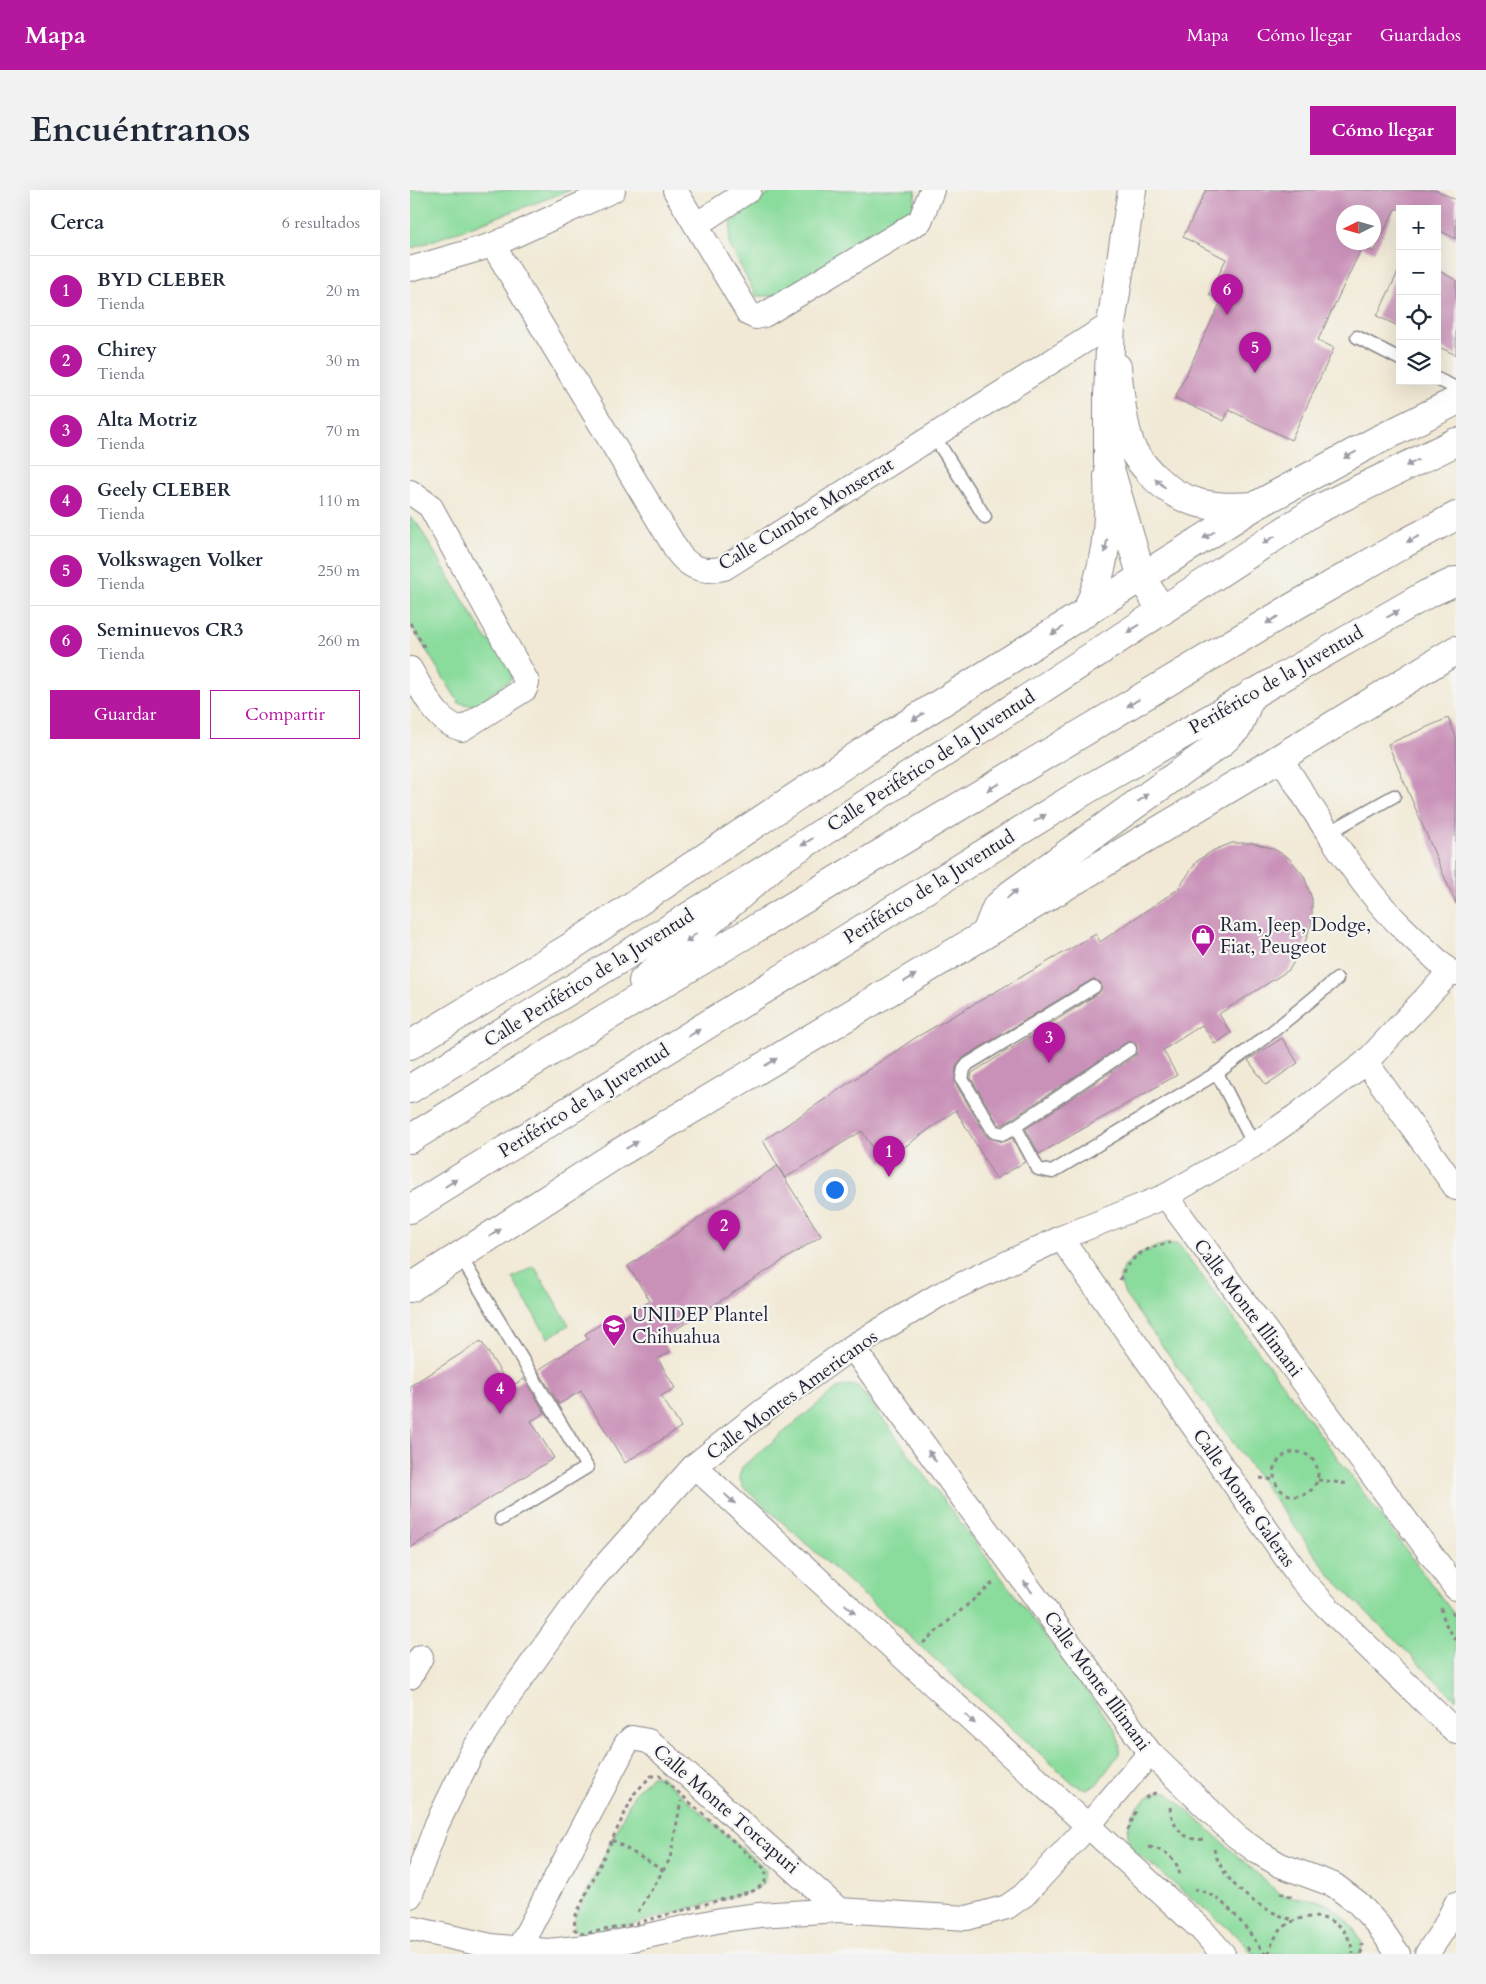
<!DOCTYPE html>
<html lang="es">
<head>
<meta charset="utf-8">
<style>
	:root { --surface:#fff; --page:#f2f2f3; --text:#1f2937; --muted:#747a83; --line:#e0e1e3; --accent:#b5179e }
	body { margin:0; font-family:Cardo,serif; background:var(--page); color:var(--text) }
	.controls { position:absolute; right:15px; top:15px; display:grid; overflow:hidden; border-radius:0px; box-shadow:0 5px 20px #0002 }
	.controls button { width:45px; height:45px; display:grid; place-items:center; padding:0; border:0; border-bottom:1px solid var(--line); background:var(--surface); color:var(--text); font:25px sans-serif }
	.compass { position:absolute; left:926px; top:15px; width:45px; height:45px; border-radius:50%; background:var(--surface); box-shadow:0 5px 20px #0002; rotate:265deg }
	.you { position:absolute; left:424px; top:999px; width:18px; height:18px; margin:-12px; border:4px solid #fff; border-radius:50%; background:#1a73e8; box-shadow:0 0 0 8px #1a73e833 }
	.badge { display:grid; place-items:center; width:32px; height:32px; border-radius:50%; background:var(--accent); color:#fff; font-size:16px; font-weight:700 }
	.pin { position:absolute; translate:-50% -41px; filter:drop-shadow(0 1px 2px #0008) }
	.pin::after { content:''; position:absolute; top:26px; width:18px; height:15px; background:inherit; clip-path:polygon(0 0,100% 0,50% 100%) }
	.list { margin:0; padding:0; list-style:none }
	h2 { display:flex; justify-content:space-between; align-items:center; height:65px; margin:0; padding:0 20px; font-size:21px }
	h2 small { font-size:16px; font-weight:400; color:var(--muted) }
	.list li { display:grid; grid-template-columns:32px 1fr auto; gap:15px; align-items:center; box-sizing:border-box; height:70px; padding:0 20px; border-top:1px solid var(--line) }
	.list b { display:block; font-size:19px; white-space:nowrap }
	.list p { margin:0; font-size:16px; white-space:nowrap; color:var(--muted) }
	.list em { font-size:16px; font-style:normal; color:var(--muted) }
	.actions { display:flex; gap:10px; padding:15px 20px }
	.actions a { flex:1; padding:11px 0; border:1px solid var(--accent); border-radius:0px; text-align:center; font-size:18px; color:var(--accent) }
	.actions .main { background:var(--accent); color:#fff }
	.icon { flex:none; width:28px; height:28px; fill:none; stroke:currentColor; stroke-width:2; stroke-linecap:round; stroke-linejoin:round }
	.map { position:relative; flex:none; width:1046px; height:1764px; overflow:hidden; border-radius:0px }
	header { display:flex; align-items:center; gap:30px; box-sizing:border-box; height:70px; padding:0 25px; background:var(--accent); color:#fff }
	header strong { font-size:24px }
	nav { display:flex; gap:28px; margin-inline-start:auto; font-size:18px }
	.intro { display:flex; align-items:center; justify-content:space-between; box-sizing:border-box; height:120px; padding:0 30px }
	h1 { margin:0; font-size:35px }
	.button { padding:12px 22px; border-radius:0px; background:var(--accent); color:#fff; font-size:18px; font-weight:700 }
	main { display:flex; gap:30px; padding:0 30px }
	aside { flex:1; background:var(--surface); border-radius:0px; box-shadow:0 5px 20px #0002 }
	.map>svg:first-child { display:block }
	.green { fill:#8adc9c; stroke:#567f6c }
	.building { fill:#c991b8; fill-rule:evenodd }
	.lines { fill:none; stroke-linecap:round; stroke-linejoin:round }
	.service-casing { stroke:#8a8688; stroke-width:15 }
	.minor-casing { stroke:#8a8688; stroke-width:26 }
	.tertiary-casing { stroke:#8a8688; stroke-width:30 }
	.secondary-casing { stroke:#8a8688; stroke-width:30 }
	.trunk-casing { stroke:#8a8688; stroke-width:30 }
	.path { stroke:#8a8688; stroke-width:3; stroke-dasharray:4 4; stroke-linecap:butt }
	.service { stroke:#fff; stroke-width:12 }
	.minor { stroke:#fff; stroke-width:24 }
	.tertiary { stroke:#fff; stroke-width:28 }
	.secondary { stroke:#fff; stroke-width:28 }
	.trunk { stroke:#fff; stroke-width:28 }
	.oneway { fill:#9c9ca7 }
	.labels { text-anchor:middle; dominant-baseline:central; stroke-width:4.5; stroke-linejoin:round; paint-order:stroke }
	.street-label { font-size:19px; fill:#22223b; stroke:#f6f6f2 }
	.poi-label { font-size:19px; fill:#22223b; stroke:#f6f6f2; text-anchor:start }
</style>
</head>
<body>
<header>
<strong>Mapa</strong>
<nav><a>Mapa</a><a>Cómo llegar</a><a>Guardados</a></nav>
</header>
<div class="intro"><h1>Encuéntranos</h1><a class="button">Cómo llegar</a></div>
<main>
<aside>
<h2>Cerca<small>6 resultados</small></h2>
<ul class="list">
<li><span class="badge">1</span><div><b>BYD CLEBER</b><p>Tienda</p></div><em>20 m</em></li>
<li><span class="badge">2</span><div><b>Chirey</b><p>Tienda</p></div><em>30 m</em></li>
<li><span class="badge">3</span><div><b>Alta Motriz</b><p>Tienda</p></div><em>70 m</em></li>
<li><span class="badge">4</span><div><b>Geely CLEBER</b><p>Tienda</p></div><em>110 m</em></li>
<li><span class="badge">5</span><div><b>Volkswagen Volker</b><p>Tienda</p></div><em>250 m</em></li>
<li><span class="badge">6</span><div><b>Seminuevos CR3</b><p>Tienda</p></div><em>260 m</em></li>
</ul>
<div class="actions"><a class="main">Guardar</a><a>Compartir</a></div>
</aside>
<div class="map">
<svg width="1046" height="1764" viewBox="0 0 1046 1764">
	<rect width="100%" height="100%" fill="#f6f6f2"/>
	<filter id="ink" filterUnits="userSpaceOnUse"><feTurbulence type="fractalNoise" baseFrequency=".02" numOctaves="2"/><feDisplacementMap in="SourceGraphic" scale="10" xChannelSelector="R" yChannelSelector="G"/><feConvolveMatrix kernelMatrix="1 2 1 2 8 2 1 2 1" color-interpolation-filters="sRGB"/></filter>
	<filter id="wash" filterUnits="userSpaceOnUse"><feTurbulence type="fractalNoise" baseFrequency=".0096" numOctaves="4" result="noise"/><feDisplacementMap in="SourceGraphic" scale="20" xChannelSelector="R" yChannelSelector="G"/><feGaussianBlur stdDeviation="1.12" result="paint"/><feColorMatrix in="noise" values="0 0 0 0 0 0 0 0 0 0 0 0 0 0 0 0 0 1.4 0 .05"/><feComposite in="paint" operator="in"/></filter>
	<g filter="url(#wash)">
		<rect width="100%" height="100%" fill="#f1e9d5"/>
		<!-- green -->
		<g class="green">
			<polygon points="0,0 161,0 0,59"/>
			<polygon points="365,0 506,0 503,20 482,37 368,106 346,106 319,54 321,33 339,17"/>
			<path d="M0 327 7 333 77 450C101 457 101 465 101 489L65 516 49 513 0 434Z"/>
			<path d="M759 1053 769 1055 1046 1427V1510L923 1389 715 1105C714 1100 710 1094 710 1089 711 1068 743 1057 759 1053Z"/>
			<polygon points="124,1076 159,1135 138,1148 102,1088"/>
			<polygon points="438,1195 448,1196 705,1539 710,1554 709,1564 686,1595 676,1599 664,1594 333,1297 329,1287 332,1277 427,1198"/>
			<polygon points="241,1586 250,1586 356,1680 355,1692 346,1700 220,1735 172,1744 164,1739 165,1727 224,1604"/>
			<path d="M745 1602H757L863 1698 874 1706 907 1710 920 1716 933 1726 944 1739 952 1753 951 1764H842L831 1749 721 1658C711 1635 726 1614 745 1602Z"/>
		</g>
		<g id="blocks">
			<!-- building -->
			<g class="building">
				<path d="M796 0H1026L1046 10V49L1027 39V19H985L964 62 952 57 908 150 924 158 881 250 819 220 814 231 765 208 811 111 799 105 816 69 773 47ZM934 22H964V52H934Z"/>
				<polygon points="990,78 990,137 967,126"/>
				<polygon points="1027,80 1046,90 1046,165 1027,156"/>
				<polygon points="1038,528 1046,547 1046,714 978,554"/>
				<polygon points="822,653 842,653 862,658 879,668 894,686 902,709 902,732 894,755 879,780 809,824 821,843 805,854 792,835 753,860 767,885 629,964 616,939 725,866 727,862 727,855 719,851 592,935 589,935 561,888 562,883 688,804 691,800 691,793 683,789 554,867 546,877 545,893 577,947 593,952 602,948 615,972 586,989 546,920 472,973 452,941 375,988 353,951 505,848 686,744 690,752 768,699 787,671 804,660"/>
				<polygon points="872,848 888,873 856,895 838,870"/>
				<polygon points="367,976 411,1046 251,1149 260,1162 248,1169 265,1198 251,1206 271,1237 215,1273 171,1201 149,1214 128,1180 178,1149 175,1144 194,1132 198,1138 240,1111 218,1076"/>
				<polygon points="71,1151 100,1197 114,1189 135,1223 121,1231 144,1268 0,1358 0,1196"/>
			</g>
		</g>
	</g>
	<g filter="url(#ink)">
		<use href="#blocks" fill-opacity="0" stroke="#8a8688" stroke-width="1"/>
		<g class="lines">
			<!-- service casing -->
			<g class="service-casing">
				<g id="service">
					<polyline points="947,147 990,169"/>
					<polyline points="1027,189 1046,198"/>
					<polyline points="524,246 575,327"/>
					<polyline points="918,643 984,606"/>
					<polyline points="684,797 558,874 554,879 552,889 584,942 594,944 720,859"/>
					<polyline points="807,883 844,955"/>
					<polyline points="605,936 628,979 642,982 807,883 862,842 927,789"/>
					<polyline points="50,1066 177,1277 91,1329"/>
				</g>
			</g>
			<!-- minor casing -->
			<g class="minor-casing">
				<g id="minor">
					<polyline points="265,0 339,124 346,127 354,125 510,31 522,0"/>
					<polyline points="286,35 339,0"/>
					<path d="M83 55 269 364C281 379 295 383 314 378L701 134"/>
					<polyline points="0,79 83,55 203,0"/>
					<path d="M0 302 20 316 117 492 115 499 52 539C25 532 14 502 0 479"/>
					<path d="M870 568C900 614 928 661 962 704 985 733 1013 757 1040 782L1046 783"/>
					<polyline points="956,872 1046,998"/>
					<polyline points="756,1006 1046,1398"/>
					<polyline points="651,1048 892,1390 917,1417 1046,1542"/>
					<polyline points="442,1157 740,1563 826,1646 848,1662 870,1675 924,1695 948,1713 968,1735 988,1764"/>
					<polyline points="284,1276 792,1740 813,1764"/>
					<polyline points="0,1487 11,1467"/>
					<polyline points="0,1706 27,1634 61,1564 98,1507 183,1389 284,1276 353,1221 442,1157 529,1105 651,1048 756,1006 844,955 886,926 956,872 1040,782"/>
					<polyline points="0,1738 81,1756 138,1761 195,1755 311,1730 349,1725 429,1720 557,1728 597,1717 614,1705 677,1637 740,1563"/>
					<polyline points="108,1760 216,1554 222,1548 238,1551 244,1555 429,1720"/>
					<polyline points="1017,1764 1033,1740 1046,1714"/>
				</g>
			</g>
			<!-- tertiary casing -->
			<g class="tertiary-casing">
				<g id="tertiary">
					<path d="M707 177C710 203 712 229 720 254 724 265 734 276 742 285 773 316 804 319 845 316"/>
					<path d="M676 423C696 379 700 335 698 286"/>
					<polyline points="0,855 162,756 462,556 845,316 962,253 1046,211"/>
				</g>
			</g>
			<!-- secondary casing -->
			<g class="secondary-casing">
				<g id="secondary">
					<polyline points="722,0 701,134 698,206 698,272 732,388 752,421"/>
					<polyline points="0,899 370,670 906,320 1046,252"/>
					<polyline points="0,1098 207,964 870,568 1046,460"/>
				</g>
			</g>
			<!-- trunk casing -->
			<g class="trunk-casing">
				<g id="trunk">
					<polyline points="576,743 586,718 601,704 811,553 828,537 842,503"/>
					<polyline points="233,791 370,670"/>
					<polyline points="0,949 182,836 883,417 995,353 1046,326"/>
					<polyline points="0,1019 676,600 1017,404 1046,391"/>
				</g>
			</g>
			<!-- path -->
			<g class="path">
				<polyline points="0,433 16,460"/>
				<path d="M710 1090C716 1068 739 1056 760 1053"/>
				<circle cx="886" cy="1284" r="22"/>
				<polyline points="850,1288 865,1290"/>
				<polyline points="908,1290 939,1294"/>
				<polyline points="1031,1418 1035,1433 1046,1450"/>
				<polyline points="1042,1422 1046,1427"/>
				<polyline points="513,1453 584,1392"/>
				<polygon points="241,1586 250,1586 356,1680 355,1692 346,1700 220,1735 172,1744 164,1739 165,1727 224,1604"/>
				<polyline points="735,1608 747,1602"/>
				<path d="M760 1617C762 1638 774 1652 796 1649"/>
				<polyline points="718,1640 727,1618"/>
				<polyline points="202,1650 254,1681"/>
				<path d="M739 1657C757 1661 767 1668 770 1686"/>
				<path d="M804 1659C813 1694 849 1720 883 1730"/>
				<path d="M784 1699C815 1704 837 1740 855 1764"/>
				<polyline points="870,1703 883,1707"/>
				<polyline points="228,1722 260,1669 271,1611"/>
				<polyline points="837,1757 842,1764"/>
				<path d="M859 1764C868 1715 937 1714 943 1764"/>
				<polyline points="951,1764 952,1754"/>
			</g>
			<!-- service -->
			<use href="#service" class="service"/>
			<!-- minor -->
			<use href="#minor" class="minor"/>
			<!-- tertiary -->
			<use href="#tertiary" class="tertiary"/>
			<!-- secondary -->
			<use href="#secondary" class="secondary"/>
			<!-- trunk -->
			<use href="#trunk" class="trunk"/>
		</g>
		<!-- one-way arrows -->
		<defs><path id="oneway-solid" d="M-6-.8H1V-3.2L6.5 0L1 3.2V.8H-6Z" transform="scale(1.25)"/></defs>
		<g class="oneway">
			<use href="#oneway-solid" transform="translate(940 265) rotate(152)"/>
			<use href="#oneway-solid" transform="translate(1002 273) rotate(154)"/>
			<use href="#oneway-solid" transform="translate(750 293) rotate(-138)"/>
			<use href="#oneway-solid" transform="translate(799 345) rotate(148)"/>
			<use href="#oneway-solid" transform="translate(1003 349) rotate(153)"/>
			<use href="#oneway-solid" transform="translate(859 350) rotate(147)"/>
			<use href="#oneway-solid" transform="translate(696 356) rotate(99)"/>
			<use href="#oneway-solid" transform="translate(983 424) rotate(-29)"/>
			<use href="#oneway-solid" transform="translate(862 430) rotate(149)"/>
			<use href="#oneway-solid" transform="translate(723 439) rotate(147)"/>
			<use href="#oneway-solid" transform="translate(647 441) rotate(148)"/>
			<use href="#oneway-solid" transform="translate(723 513) rotate(149)"/>
			<use href="#oneway-solid" transform="translate(508 527) rotate(148)"/>
			<use href="#oneway-solid" transform="translate(583 597) rotate(149)"/>
			<use href="#oneway-solid" transform="translate(733 608) rotate(-36)"/>
			<use href="#oneway-solid" transform="translate(630 628) rotate(-32)"/>
			<use href="#oneway-solid" transform="translate(397 652) rotate(147)"/>
			<use href="#oneway-solid" transform="translate(602 704) rotate(-40)"/>
			<use href="#oneway-solid" transform="translate(281 748) rotate(139)"/>
			<use href="#oneway-solid" transform="translate(500 788) rotate(-31)"/>
			<use href="#oneway-solid" transform="translate(284 843) rotate(-32)"/>
			<use href="#oneway-solid" transform="translate(361 872) rotate(-31)"/>
			<use href="#oneway-solid" transform="translate(222 955) rotate(-31)"/>
			<use href="#oneway-solid" transform="translate(41 993) rotate(-32)"/>
			<use href="#oneway-solid" transform="translate(85 1043) rotate(-33)"/>
			<use href="#oneway-solid" transform="translate(522 1266) rotate(-126)"/>
			<use href="#oneway-solid" transform="translate(320 1309) rotate(43)"/>
			<use href="#oneway-solid" transform="translate(618 1397) rotate(-126)"/>
			<use href="#oneway-solid" transform="translate(440 1419) rotate(43)"/>
			<use href="#oneway-solid" transform="translate(560 1529) rotate(43)"/>
		</g>
	</g>
	<!-- icons -->
	<defs>
		<g id="shop-pin" transform="scale(1.25)"><path d="M0 17L-7.5 6A9.5 9.5 0 1 1 7.5 6Z" fill="#b5179e" stroke="#f6f6f2"/><path d="M-5-2.5h2.3a2.7 3.5 0 0 1 5.4 0H5L5.5 6h-11ZM-1.5-2.5h3a1.5 2.3 0 0 0-3 0Z" fill="#fff"/></g>
		<g id="school-pin" transform="scale(1.25)"><path d="M0 17L-7.5 6A9.5 9.5 0 1 1 7.5 6Z" fill="#b5179e" stroke="#f6f6f2"/><path d="M0-5L7-2L0 1L-7-2ZM-4 1L0 2.5L4 1V4Q0 6-4 4Z" fill="#fff"/></g>
	</defs>
	<g fill-rule="evenodd">
		<use href="#shop-pin" x="793" y="746"/>
		<use href="#school-pin" x="204" y="1136"/>
	</g>
	<g class="labels">
		<!-- street labels -->
		<g class="street-label">
			<text transform="translate(396 324) rotate(-31)">Calle Cumbre Monserrat</text>
			<text transform="translate(866 490) rotate(-30)">Periférico de la Juventud</text>
			<text transform="translate(521 571) rotate(-33)">Calle Periférico de la Juventud</text>
			<text transform="translate(519 697) rotate(-32)">Periférico de la Juventud</text>
			<text transform="translate(179 788) rotate(-32)">Calle Periférico de la Juventud</text>
			<text transform="translate(174 911) rotate(-32)">Periférico de la Juventud</text>
			<text transform="translate(838 1118) rotate(53)">Calle Monte Illimani</text>
			<text transform="translate(382 1205) rotate(-36)">Calle Montes Americanos</text>
			<text transform="translate(834 1308) rotate(55)">Calle Monte Galeras</text>
			<text transform="translate(687 1491) rotate(54)">Calle Monte Illimani</text>
			<text transform="translate(316 1619) rotate(41)">Calle Monte Torcapuri</text>
		</g>
		<!-- poi labels -->
		<g class="poi-label">
			<text x="810" y="735">Ram, Jeep, Dodge,<tspan x="810" dy="22">Fiat, Peugeot</tspan></text>
			<text x="222" y="1125">UNIDEP Plantel<tspan x="222" dy="22">Chihuahua</tspan></text>
		</g>
	</g>
</svg>
<div class="controls">
<button>+</button>
<button>−</button>
<button><svg class="icon" aria-label="locate" viewBox="0 0 24 24"><circle cx="12" cy="12" r="6"/><path d="M12 2v4M12 18v4M2 12h4M18 12h4"/></svg></button>
<button><svg class="icon" aria-label="layers" viewBox="0 0 24 24"><path d="M12 4l9 5-9 5-9-5zM3 14l9 5 9-5"/></svg></button>
</div>
<svg class="compass" viewBox="-18 -18 36 36"><path d="M0-13l5 13h-10z" fill="#e53935"/><path d="M0 13l5-13h-10z" fill="#747a83"/></svg>
<div class="you"></div>
<div class="pin badge" style="left:479px;top:987px">1</div>
<div class="pin badge" style="left:314px;top:1061px">2</div>
<div class="pin badge" style="left:639px;top:873px">3</div>
<div class="pin badge" style="left:90px;top:1224px">4</div>
<div class="pin badge" style="left:845px;top:183px">5</div>
<div class="pin badge" style="left:817px;top:125px">6</div>
</div>
</main>
</body>
</html>
